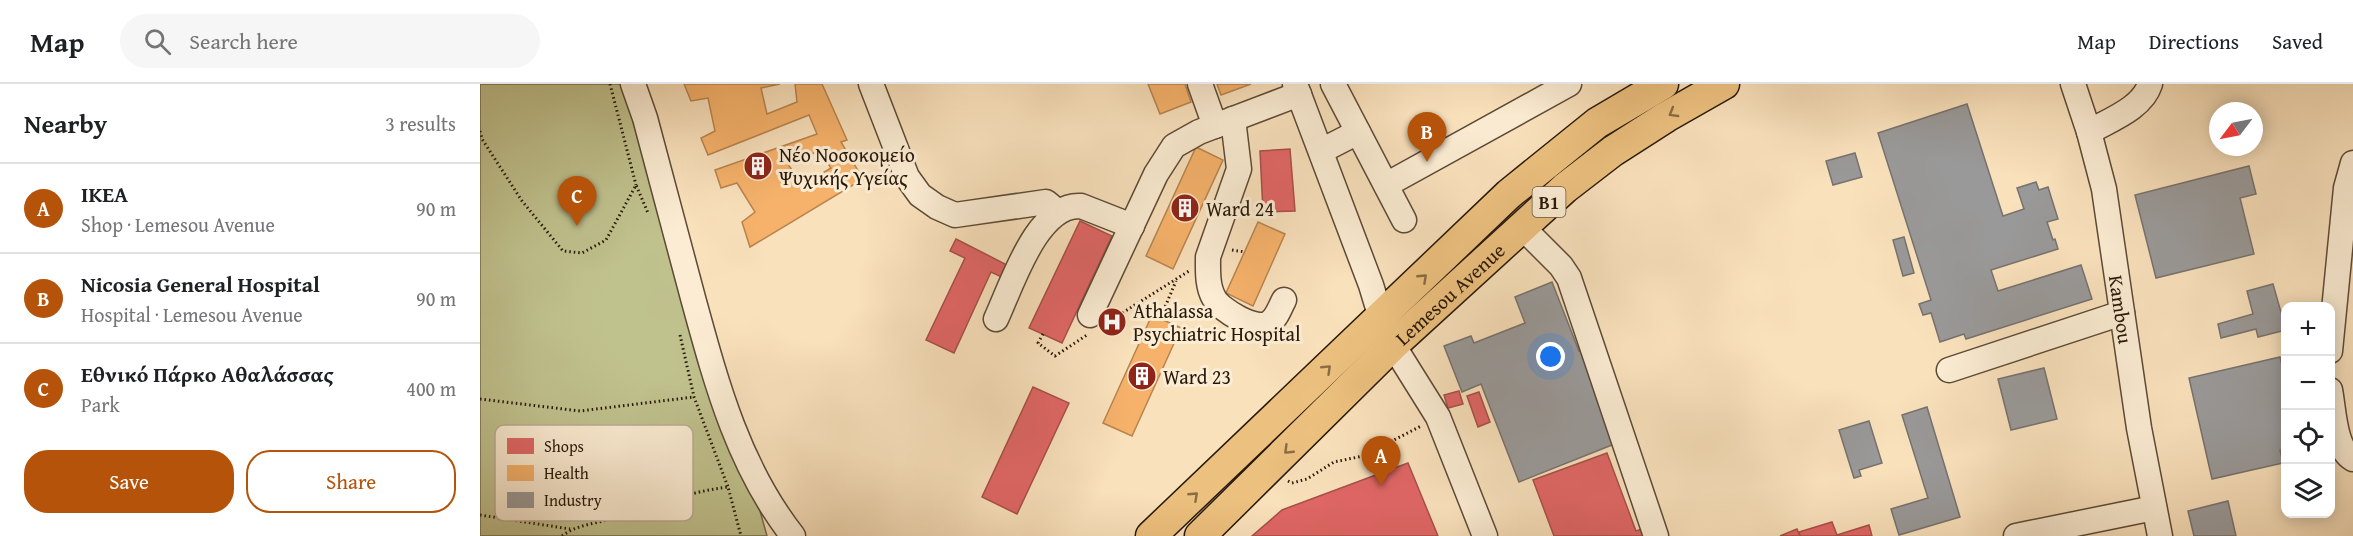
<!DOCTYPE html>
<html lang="en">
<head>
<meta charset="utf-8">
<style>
	:root { --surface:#fff; --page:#f6f6f6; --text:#202124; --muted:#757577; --line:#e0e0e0; --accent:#b45309 }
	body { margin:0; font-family:"Gentium Book Plus",serif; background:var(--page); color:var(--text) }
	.controls { position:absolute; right:18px; bottom:18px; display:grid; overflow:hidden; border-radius:12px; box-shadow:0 3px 15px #0003 }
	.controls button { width:54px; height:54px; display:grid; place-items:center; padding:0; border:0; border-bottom:2px solid var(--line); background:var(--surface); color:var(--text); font:30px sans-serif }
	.compass { position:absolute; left:1729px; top:18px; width:54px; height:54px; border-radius:50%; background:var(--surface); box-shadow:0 3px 15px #0003; rotate:238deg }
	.you { position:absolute; left:1071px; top:273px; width:21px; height:21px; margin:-15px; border:4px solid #fff; border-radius:50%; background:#1a73e8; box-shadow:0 0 0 9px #1a73e833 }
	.badge { display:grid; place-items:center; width:39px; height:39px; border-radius:50%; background:var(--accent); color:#fff; font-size:20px; font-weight:700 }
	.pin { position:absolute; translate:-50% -50px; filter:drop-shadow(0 2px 3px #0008) }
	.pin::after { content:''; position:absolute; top:32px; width:21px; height:18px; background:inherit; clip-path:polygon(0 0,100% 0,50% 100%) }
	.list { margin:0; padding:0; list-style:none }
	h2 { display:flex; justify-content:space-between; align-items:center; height:78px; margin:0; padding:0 24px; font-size:26px }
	h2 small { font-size:20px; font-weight:400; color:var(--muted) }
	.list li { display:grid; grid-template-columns:39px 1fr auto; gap:18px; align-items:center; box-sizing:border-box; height:90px; padding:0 24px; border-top:2px solid var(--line) }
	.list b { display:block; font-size:22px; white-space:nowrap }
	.list p { margin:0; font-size:20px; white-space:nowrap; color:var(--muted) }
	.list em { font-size:20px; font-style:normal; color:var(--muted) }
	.actions { display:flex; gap:12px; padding:18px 24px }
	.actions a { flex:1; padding:14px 0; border:2px solid var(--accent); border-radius:24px; text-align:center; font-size:21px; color:var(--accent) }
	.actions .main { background:var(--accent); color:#fff }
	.icon { flex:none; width:33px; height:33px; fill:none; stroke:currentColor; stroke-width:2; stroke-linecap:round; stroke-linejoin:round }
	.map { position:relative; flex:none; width:1873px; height:452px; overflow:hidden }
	header { display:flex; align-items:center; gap:36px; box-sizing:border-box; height:84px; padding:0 30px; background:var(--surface); border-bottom:2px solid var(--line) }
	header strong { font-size:28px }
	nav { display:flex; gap:33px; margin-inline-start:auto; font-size:21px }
	.search { width:420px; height:54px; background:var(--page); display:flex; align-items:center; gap:15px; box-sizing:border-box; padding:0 21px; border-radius:33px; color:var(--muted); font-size:22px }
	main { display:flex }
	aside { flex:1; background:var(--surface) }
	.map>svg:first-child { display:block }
	.green { fill:#c0c28e; stroke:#746d4c; stroke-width:1.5 }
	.shops { fill:#e06666; stroke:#a84f4a; stroke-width:1.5 }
	.health { fill:#f6b26b; stroke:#b8844e; stroke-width:1.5; fill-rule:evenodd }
	.industry { fill:#999; stroke:#77726e; stroke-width:1.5 }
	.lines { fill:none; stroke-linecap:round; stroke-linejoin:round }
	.minor-casing { stroke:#5c4a36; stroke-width:27 }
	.major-casing { stroke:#271809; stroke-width:33 }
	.path { stroke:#271809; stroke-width:3; stroke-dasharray:1.5 3; stroke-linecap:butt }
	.minor { stroke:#fbecd3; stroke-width:24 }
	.major { stroke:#ecc07e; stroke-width:30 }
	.oneway { stroke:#8a6c44 }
	.labels { text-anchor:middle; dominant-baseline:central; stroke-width:6; stroke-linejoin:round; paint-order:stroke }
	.shield { fill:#fbecd3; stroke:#675846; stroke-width:1.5 }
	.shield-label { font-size:18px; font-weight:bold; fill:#271809 }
	.poi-label { font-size:20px; fill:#271809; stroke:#fbecd3; text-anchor:start }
	.street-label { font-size:20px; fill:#271809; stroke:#fbecd3 }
	.key { fill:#fbecd3; stroke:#bbac96; stroke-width:1.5 }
	.key-label { font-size:16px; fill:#271809 }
</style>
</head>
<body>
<header>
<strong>Map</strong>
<div class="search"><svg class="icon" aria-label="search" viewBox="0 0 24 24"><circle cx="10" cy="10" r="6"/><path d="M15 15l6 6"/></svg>Search here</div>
<nav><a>Map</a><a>Directions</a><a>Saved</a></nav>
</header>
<main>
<aside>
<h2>Nearby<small>3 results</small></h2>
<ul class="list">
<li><span class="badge">A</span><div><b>IKEA</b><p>Shop · Lemesou Avenue</p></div><em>90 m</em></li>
<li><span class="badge">B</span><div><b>Nicosia General Hospital</b><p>Hospital · Lemesou Avenue</p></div><em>90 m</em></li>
<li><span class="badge">C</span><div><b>Εθνικό Πάρκο Αθαλάσσας</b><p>Park</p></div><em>400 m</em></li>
</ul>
<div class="actions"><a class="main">Save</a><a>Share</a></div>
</aside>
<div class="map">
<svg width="1873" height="452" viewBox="0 0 1873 452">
	<rect width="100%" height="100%" fill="#f9e1bc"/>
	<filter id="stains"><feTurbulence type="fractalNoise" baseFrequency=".00333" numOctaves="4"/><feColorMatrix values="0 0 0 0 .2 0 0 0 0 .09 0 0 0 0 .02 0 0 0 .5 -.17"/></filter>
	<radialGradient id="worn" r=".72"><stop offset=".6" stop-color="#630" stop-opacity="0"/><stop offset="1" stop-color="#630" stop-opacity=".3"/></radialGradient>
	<!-- green -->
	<polygon class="green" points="0,0 149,0 240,284 287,452 0,452"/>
	<!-- shops -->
	<g class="shops">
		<polygon points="810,65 815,127 783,128 780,67"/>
		<polygon points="600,137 632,152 582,259 549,244"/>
		<polygon points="476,155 531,183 526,195 511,188 474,269 446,256 485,174 470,167"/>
		<polygon points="553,303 589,319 537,430 502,413"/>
		<polygon points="979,307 983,320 968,324 964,311"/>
		<polygon points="999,308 1010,338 998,343 987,312"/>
		<polygon points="1127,369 1156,447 1162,445 1164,452 1074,452 1053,396"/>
		<polygon points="928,379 958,452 772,452 802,426"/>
		<polygon points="1352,438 1357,451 1389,441 1392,452 1320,452 1319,448"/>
		<polygon points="1317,445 1320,452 1300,452"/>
	</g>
	<!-- health -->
	<g class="health">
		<path d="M204 0H300L281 4 287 30 317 18 315 0H342L367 56 361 58 383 95 270 163 262 138 275 128 257 99 241 104 235 86 337 50 329 31 228 71 221 54 235 47 228 14 211 17ZM339 67 351 84 322 102 308 80Z"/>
		<polygon points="668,0 705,0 711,18 680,30"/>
		<polygon points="737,0 771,0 741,11"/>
		<polygon points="716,63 743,76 693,185 666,172"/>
		<polygon points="778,138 805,150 773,222 746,209"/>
		<polygon points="672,231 701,244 652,352 623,339"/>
	</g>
	<!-- industry -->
	<g class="industry">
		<polygon points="1487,20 1523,132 1544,125 1537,104 1556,98 1559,106 1568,103 1578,135 1567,138 1573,156 1575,155 1578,165 1511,186 1518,207 1601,181 1612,215 1486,255 1484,250 1460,258 1451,229 1443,231 1439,220 1451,216 1398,49"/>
		<polygon points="1375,69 1382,93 1353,101 1346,77"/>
		<polygon points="1769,82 1776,110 1760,114 1774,170 1676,194 1655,111"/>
		<polygon points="1424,153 1434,189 1423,192 1413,156"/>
		<polygon points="1072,198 1099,267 1105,265 1142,357 1039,398 1001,300 982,308 964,262 991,252 994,259 1045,239 1035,213"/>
		<polygon points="1793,200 1806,246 1778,253 1776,245 1741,254 1738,240 1773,230 1767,207"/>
		<polygon points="1800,273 1806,299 1806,364 1800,366 1803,379 1732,395 1709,294"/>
		<polygon points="1564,284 1577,335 1531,346 1518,295"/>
		<polygon points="1447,323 1480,433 1419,451 1411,425 1448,414 1422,331"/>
		<polygon points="1389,337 1402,379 1379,386 1381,392 1374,394 1359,346"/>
		<polygon points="1748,417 1756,452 1714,452 1708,427"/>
	</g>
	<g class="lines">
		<!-- minor casing -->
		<g class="minor-casing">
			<g id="minor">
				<path d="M153 0 165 34C181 94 197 154 213 214 236 298 258 382 313 452"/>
				<polyline points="391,0 427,93 440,111 457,123 475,131 566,118 577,127"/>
				<polyline points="720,0 735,42"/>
				<polyline points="815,0 891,201 901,234 913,261 958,333 1005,452"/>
				<polyline points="853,0 924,136"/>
				<path id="s1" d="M1593 0 1609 48 1624 105 1659 344 1680 452"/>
				<path d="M753 35 759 85 728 173C728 186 727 202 734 214 740 226 777 248 789 239 797 234 800 223 804 216"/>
				<path d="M1609 48C1629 36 1662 25 1670 0"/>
				<polyline points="841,67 878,48"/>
				<polyline points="906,101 1089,0"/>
				<polyline points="1041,142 1081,182 1089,194 1176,452"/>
				<polyline points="610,231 676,90 694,62 719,48 819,10"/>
				<path d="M516 235C532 201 557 119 601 122L652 142"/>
				<polyline points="1850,267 1866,104 1873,79"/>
				<polyline points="1469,286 1642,229"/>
				<path d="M1850 306C1854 326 1854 364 1873 375"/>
				<polyline points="1536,452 1674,424"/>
			</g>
		</g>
		<!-- major casing -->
		<g class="major-casing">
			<g id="major">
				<polyline points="671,452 1029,110 1117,39 1183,0"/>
				<path id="s2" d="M720 452 913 261 1085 104 1133 67 1186 33 1244 0"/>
			</g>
		</g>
		<!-- path -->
		<g class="path">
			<polyline points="130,0 156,101"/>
			<polyline points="0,47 2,55 42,117 83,167 102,169 126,156 156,101 168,129"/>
			<polyline points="752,166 765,168"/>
			<polyline points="680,235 696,197"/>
			<polyline points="631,236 709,187"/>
			<polyline points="563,250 558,259 575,272 607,251"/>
			<polyline points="200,251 214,313 248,403"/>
			<polyline points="0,315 100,327 214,313"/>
			<polyline points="808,397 812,399 827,395 854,378 883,372 941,342"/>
			<polyline points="0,431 90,445"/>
			<path d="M82 452C96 441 114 440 130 435 171 423 206 408 248 403L261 452"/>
		</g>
		<!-- minor -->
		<use href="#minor" class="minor"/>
		<!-- major -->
		<use href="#major" class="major"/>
	</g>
	<!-- one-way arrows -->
	<defs><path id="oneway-chevron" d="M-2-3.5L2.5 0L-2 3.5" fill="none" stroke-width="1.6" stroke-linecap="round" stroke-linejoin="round" transform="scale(1.5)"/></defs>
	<g class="oneway">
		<use href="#oneway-chevron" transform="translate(1193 29) rotate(150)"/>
		<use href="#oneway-chevron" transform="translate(943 194) rotate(-43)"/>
		<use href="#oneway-chevron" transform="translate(847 285) rotate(-44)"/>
		<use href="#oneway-chevron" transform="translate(808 366) rotate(136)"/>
		<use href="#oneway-chevron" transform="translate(714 412) rotate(-43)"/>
	</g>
	<!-- icons -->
	<defs>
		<g id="building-disc" transform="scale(1.5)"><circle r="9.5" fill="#8f2418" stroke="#fbecd3"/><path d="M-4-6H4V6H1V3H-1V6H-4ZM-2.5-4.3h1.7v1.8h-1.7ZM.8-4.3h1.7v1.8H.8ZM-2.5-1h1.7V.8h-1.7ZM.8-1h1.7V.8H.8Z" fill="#fff"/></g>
		<g id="hospital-disc" transform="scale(1.5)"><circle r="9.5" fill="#8f2418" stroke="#fbecd3"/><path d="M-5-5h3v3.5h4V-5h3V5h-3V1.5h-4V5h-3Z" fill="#fff"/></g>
	</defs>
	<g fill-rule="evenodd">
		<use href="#building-disc" x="278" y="82"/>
		<use href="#building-disc" x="705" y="124"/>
		<use href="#hospital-disc" x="632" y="238"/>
		<use href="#building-disc" x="662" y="292"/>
	</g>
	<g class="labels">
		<!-- shield labels -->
		<rect class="shield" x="1052.5" y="103" width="33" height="30" rx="4.5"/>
		<g class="shield-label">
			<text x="1069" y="118">B1</text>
		</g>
		<!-- poi labels -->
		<g class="poi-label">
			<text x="299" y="70">Νέο Νοσοκομείο<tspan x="299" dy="23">Ψυχικής Υγείας</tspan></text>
			<text x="726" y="124">Ward 24</text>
			<text x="653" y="226">Athalassa<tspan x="653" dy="23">Psychiatric Hospital</tspan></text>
			<text x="683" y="292">Ward 23</text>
		</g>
		<!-- street labels -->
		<g class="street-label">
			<text stroke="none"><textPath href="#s2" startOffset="348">Lemesou Avenue</textPath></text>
			<text stroke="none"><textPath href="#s1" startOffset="231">Kambou</textPath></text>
		</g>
	</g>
	<!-- legend -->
	<rect x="15" y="341" width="198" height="96" rx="9" class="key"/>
	<rect x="27" y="354" width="27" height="16" fill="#e06666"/>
	<rect x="27" y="381" width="27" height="16" fill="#f6b26b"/>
	<rect x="27" y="408" width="27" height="16" fill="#999"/>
	<g class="key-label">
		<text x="64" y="368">Shops</text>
		<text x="64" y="395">Health</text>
		<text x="64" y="422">Industry</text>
	</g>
	<rect width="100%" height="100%" filter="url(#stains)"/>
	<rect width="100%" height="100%" fill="url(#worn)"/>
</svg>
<div class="controls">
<button>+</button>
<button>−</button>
<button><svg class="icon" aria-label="locate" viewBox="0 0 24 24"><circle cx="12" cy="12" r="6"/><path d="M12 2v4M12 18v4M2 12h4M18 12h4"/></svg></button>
<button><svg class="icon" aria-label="layers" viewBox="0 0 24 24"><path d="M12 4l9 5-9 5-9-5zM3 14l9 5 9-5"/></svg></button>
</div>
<svg class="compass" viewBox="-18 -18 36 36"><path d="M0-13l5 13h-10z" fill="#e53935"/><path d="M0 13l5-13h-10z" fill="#757577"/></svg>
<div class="you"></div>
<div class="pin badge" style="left:901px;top:402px">A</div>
<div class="pin badge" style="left:947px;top:78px">B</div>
<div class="pin badge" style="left:97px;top:142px">C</div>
</div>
</main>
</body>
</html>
